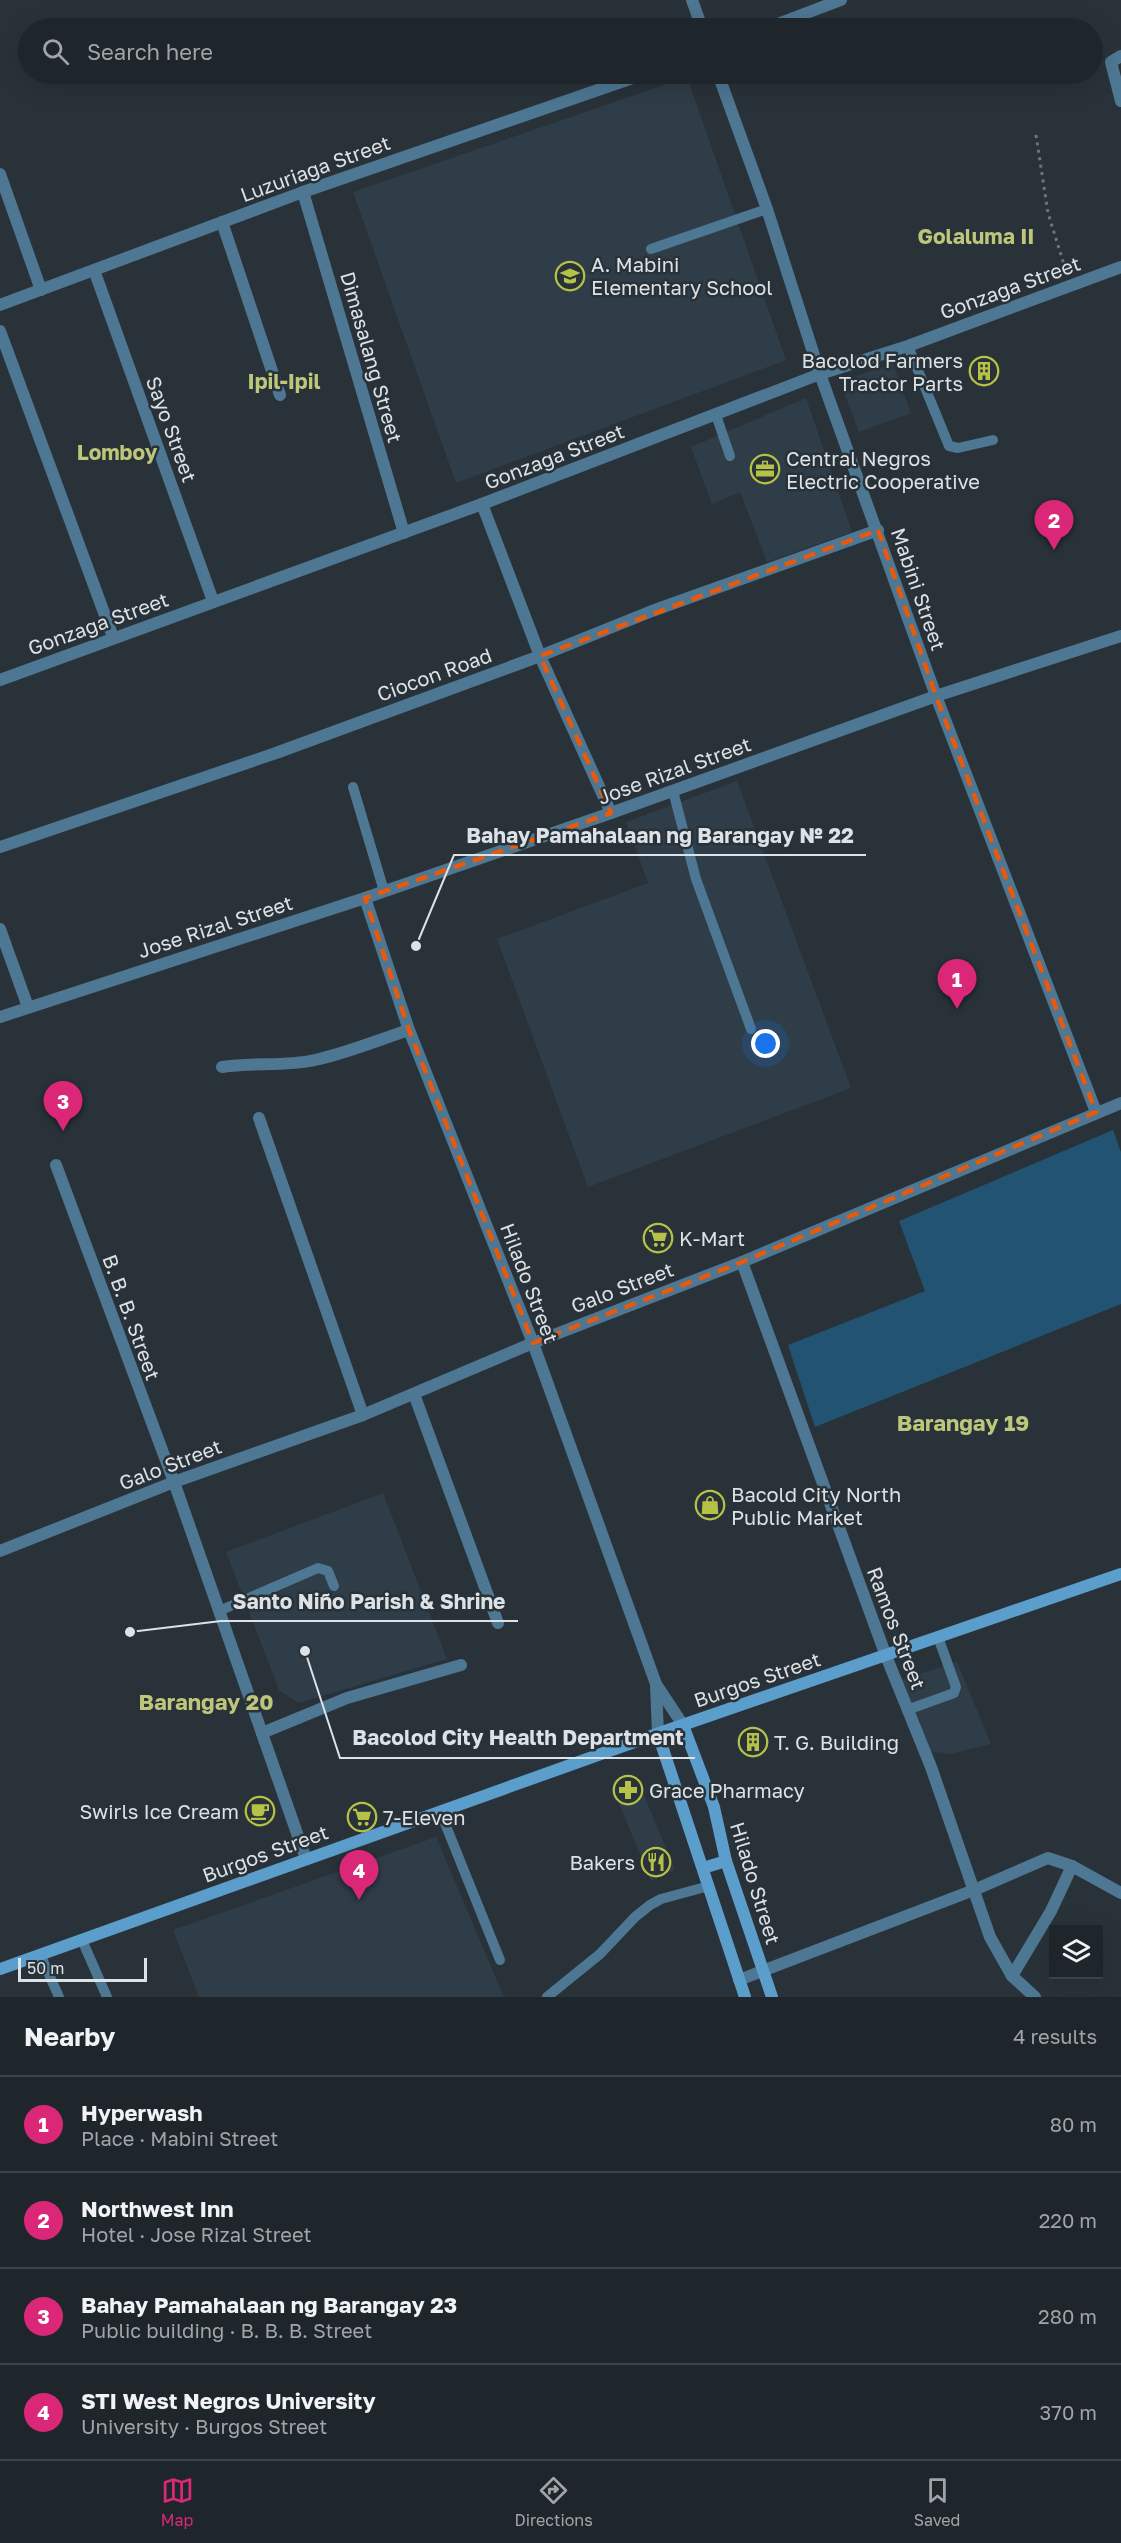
<!DOCTYPE html>
<html lang="en">
<head>
<meta charset="utf-8">
<style>
	:root { --surface:#1f262b; --page:#272e33; --text:#f1f3f6; --muted:#a1a5a9; --line:#3c4347; --accent:#db2777 }
	body { margin:0; font-family:"Golos Text",sans-serif; background:var(--page); color:var(--text) }
	.controls { position:absolute; right:18px; bottom:18px; display:grid; overflow:hidden; border-radius:0px; box-shadow:0 6px 24px #0002 }
	.controls button { width:54px; height:54px; display:grid; place-items:center; padding:0; border:0; border-bottom:2px solid var(--line); background:var(--surface); color:var(--text); font:30px sans-serif }
	.scale { position:absolute; left:18px; bottom:15px; width:129px; box-sizing:border-box; padding-left:6px; border:3px solid #dce2e6; border-top:0; font-size:16px; line-height:21px; white-space:nowrap; color:#dce2e6; -webkit-text-stroke:4px #293239; paint-order:stroke }
	.you { position:absolute; left:766px; top:1044px; width:21px; height:21px; margin:-15px; border:4px solid #fff; border-radius:50%; background:#1a73e8; box-shadow:0 0 0 9px #1a73e833 }
	.badge { display:grid; place-items:center; width:39px; height:39px; border-radius:50%; background:var(--accent); color:#fff; font-size:20px; font-weight:700 }
	.pin { position:absolute; translate:-50% -50px; filter:drop-shadow(0 2px 3px #0008) }
	.pin::after { content:''; position:absolute; top:32px; width:21px; height:18px; background:inherit; clip-path:polygon(0 0,100% 0,50% 100%) }
	.list { margin:0; padding:0; list-style:none }
	h2 { display:flex; justify-content:space-between; align-items:center; height:78px; margin:0; padding:0 24px; font-size:26px }
	h2 small { font-size:20px; font-weight:400; color:var(--muted) }
	.list li { display:grid; grid-template-columns:39px 1fr auto; gap:18px; align-items:center; box-sizing:border-box; height:96px; padding:0 24px; border-top:2px solid var(--line) }
	.list b { display:block; font-size:22px; white-space:nowrap }
	.list p { margin:0; font-size:20px; white-space:nowrap; color:var(--muted) }
	.list em { font-size:20px; font-style:normal; color:var(--muted) }
	.icon { flex:none; width:33px; height:33px; fill:none; stroke:currentColor; stroke-width:2; stroke-linecap:round; stroke-linejoin:round }
	.map { position:relative; flex:none; width:1121px; height:1997px; overflow:hidden }
	.search { position:absolute; background:var(--surface); box-shadow:0 6px 24px #0002; left:18px; right:18px; top:18px; height:66px; display:flex; align-items:center; gap:15px; box-sizing:border-box; padding:0 21px; border-radius:33px; color:var(--muted); font-size:22px }
	.sheet { height:462px; background:var(--surface) }
	nav { display:flex; justify-content:space-around; align-items:center; box-sizing:border-box; height:84px; border-top:2px solid var(--line); background:var(--surface); font-size:16px; color:var(--muted) }
	nav a { display:grid; justify-items:center; gap:3px }
	nav .on { color:var(--accent) }
	.map>svg:first-child { display:block }
	.built { fill:#2f3d48 }
	.green { fill:#225373 }
	.lines { fill:none; stroke-linecap:round; stroke-linejoin:round }
	.path { stroke:#6e767c; stroke-width:3; stroke-dasharray:3 4.5; stroke-linecap:butt }
	.service { stroke:#4e7793; stroke-width:10 }
	.minor { stroke:#4e7793; stroke-width:12 }
	.tertiary { stroke:#4e7793; stroke-width:12 }
	.secondary { stroke:#5b9dcb; stroke-width:12 }
	.marked { fill:none; stroke:#e8590c; stroke-width:4.5; stroke-dasharray:12 8; stroke-linejoin:round }
	.labels { text-anchor:middle; dominant-baseline:central; stroke-width:5; stroke-linejoin:round; paint-order:stroke }
	.street-label { font-size:20px; fill:#dce2e6; stroke:#293239 }
	.poi-label { font-size:20px; fill:#dce2e6; stroke:#293239; text-anchor:start }
	.neighbourhood-label { font-size:21px; font-weight:bold; fill:#bdc67a; stroke:#293239 }
	.quarter-label { font-size:22px; font-weight:bold; fill:#bdc67a; stroke:#293239 }
	.leader { fill:none; stroke:#dce2e6; stroke-width:2 }
	.callout-dot { fill:#dce2e6; stroke:#293239; stroke-width:2 }
	.callout-label { font-size:21px; text-anchor:middle; font-weight:bold; fill:#dce2e6; stroke:#293239; stroke-width:5; stroke-linejoin:round; paint-order:stroke }
</style>
</head>
<body>
<div class="map">
<svg width="1121" height="1997" viewBox="0 0 1121 1997">
	<rect width="100%" height="100%" fill="#293239"/>
	<!-- built -->
	<g class="built">
		<polygon points="687,77 786,360 456,483 353,192"/>
		<polygon points="893,364 911,413 859,432 843,390 851,387 848,379"/>
		<polygon points="806,398 852,532 767,562 740,492 712,504 691,447"/>
		<polygon points="737,781 851,1088 588,1187 497,939 648,883 626,822"/>
		<polygon points="383,1493 447,1659 298,1703 279,1690 226,1552"/>
		<polygon points="957,1662 991,1744 950,1754 927,1751 901,1680"/>
		<polygon points="636,1776 675,1870 651,1881 612,1786"/>
		<polygon points="436,1837 504,1997 199,1997 173,1930"/>
	</g>
	<!-- green -->
	<polygon class="green" points="1113,1130 1121,1152 1121,1304 815,1427 788,1345 925,1291 899,1221"/>
	<g class="lines">
		<!-- path -->
		<polyline class="path" points="1036,135 1048,213 1066,271"/>
		<!-- service -->
		<g class="service">
			<polyline points="651,249 767,209"/>
			<polyline points="908,346 949,446 958,448 993,440"/>
			<polyline points="716,415 730,456"/>
			<polyline points="353,787 384,891"/>
			<polyline points="673,791 696,879 751,1029"/>
			<polyline points="219,1611 318,1568 328,1571 334,1586"/>
			<polyline points="907,1710 954,1693 956,1687 938,1637"/>
			<polyline points="440,1811 500,1960"/>
			<polyline points="82,1940 107,1997"/>
			<polyline points="40,1954 59,1997"/>
			<polyline points="547,1997 600,1954 635,1917 650,1905 661,1899 709,1886"/>
		</g>
		<!-- minor -->
		<g class="minor">
			<polyline points="1121,56 1111,62 1121,101"/>
			<polyline points="0,174 41,290"/>
			<polyline points="303,192 404,533"/>
			<polyline points="222,222 280,395"/>
			<polyline points="94,270 213,601"/>
			<polyline points="0,331 113,637"/>
			<polyline points="482,504 540,656 611,813"/>
			<polyline points="0,847 276,753 540,656 652,611 878,530"/>
			<polyline points="0,929 28,1007"/>
			<path d="M222 1067C253 1062 284 1067 315 1060 347 1053 378 1040 409 1030"/>
			<polyline points="259,1118 363,1415"/>
			<polyline points="56,1165 174,1482 306,1859"/>
			<polyline points="742,1262 886,1656 931,1767 990,1937 1012,1976 1035,1997"/>
			<polyline points="414,1394 498,1623"/>
			<polyline points="262,1733 347,1698 461,1665"/>
			<polyline points="1012,1976 1051,1911 1072,1866"/>
			<polyline points="739,1980 974,1890 1048,1858 1072,1866 1121,1893"/>
		</g>
		<!-- tertiary -->
		<g class="tertiary">
			<polyline points="692,0 702,28"/>
			<polyline points="767,28 841,0"/>
			<polyline points="718,74 767,209 820,374 936,696 1096,1112"/>
			<polyline points="0,305 303,192 644,74"/>
			<polyline points="0,680 482,504 820,374 908,346 1121,267"/>
			<polyline points="365,898 409,1030 533,1343 656,1684 683,1725"/>
			<polyline points="0,1017 365,898 611,813 936,696 1121,636"/>
			<polyline points="0,1551 174,1482 363,1415 533,1343 742,1262 1121,1103"/>
			<polyline points="656,1685 658,1734"/>
		</g>
		<!-- secondary -->
		<g class="secondary">
			<polyline points="683,1725 714,1807 726,1861 772,1997"/>
			<polyline points="658,1734 745,1997"/>
			<polyline points="703,1868 726,1861"/>
			<polyline points="0,1969 668,1730 1121,1574"/>
		</g>
	</g>
	<!-- marked area -->
	<path class="marked" d="M878 530 936 696 1096 1112 742 1262 533 1343 409 1030 365 898 611 813 540 656Z"/>
	<!-- icons -->
	<defs>
		<g id="school-ring" transform="scale(1.5)"><circle r="9.5" fill="#293239" stroke="#b6c148" stroke-width="1.5"/><path d="M0-5L7-2L0 1L-7-2ZM-4 1L0 2.5L4 1V4Q0 6-4 4Z" fill="#b6c148"/></g>
		<g id="building-ring" transform="scale(1.5)"><circle r="9.5" fill="#293239" stroke="#b6c148" stroke-width="1.5"/><path d="M-4-6H4V6H1V3H-1V6H-4ZM-2.5-4.3h1.7v1.8h-1.7ZM.8-4.3h1.7v1.8H.8ZM-2.5-1h1.7V.8h-1.7ZM.8-1h1.7V.8H.8Z" fill="#b6c148"/></g>
		<g id="office-ring" transform="scale(1.5)"><circle r="9.5" fill="#293239" stroke="#b6c148" stroke-width="1.5"/><path d="M-6-3h4V-5.5h4V-3h4V5H-6ZM-1-4.5V-3h2v-1.5ZM-6 0V1H6V0Z" fill="#b6c148"/></g>
		<g id="supermarket-ring" transform="scale(1.5)"><circle r="9.5" fill="#293239" stroke="#b6c148" stroke-width="1.5"/><path d="M-6-5.5h2.5l.6 2H6L4.5 2H-2.5L-4.4-4H-6ZM-1.5 3.2a1.3 1.3 0 1 0 .1 0ZM3 3.2a1.3 1.3 0 1 0 .1 0Z" fill="#b6c148"/></g>
		<g id="shop-ring" transform="scale(1.5)"><circle r="9.5" fill="#293239" stroke="#b6c148" stroke-width="1.5"/><path d="M-5-2.5h2.3a2.7 3.5 0 0 1 5.4 0H5L5.5 6h-11ZM-1.5-2.5h3a1.5 2.3 0 0 0-3 0Z" fill="#b6c148"/></g>
		<g id="pharmacy-ring" transform="scale(1.5)"><circle r="9.5" fill="#293239" stroke="#b6c148" stroke-width="1.5"/><path d="M-2-6h4v4h4v4h-4v4h-4v-4h-4v-4h4Z" fill="#b6c148"/></g>
		<g id="cafe-ring" transform="scale(1.5)"><circle r="9.5" fill="#293239" stroke="#b6c148" stroke-width="1.5"/><path d="M-5.5-4.5H6V0H3Q3 3.5 0 3.5H-2.5Q-5.5 3.5-5.5 0ZM3-3.2v2h1.7v-2ZM-6 4.5H4V6H-6Z" fill="#b6c148"/></g>
		<g id="restaurant-ring" transform="scale(1.5)"><circle r="9.5" fill="#293239" stroke="#b6c148" stroke-width="1.5"/><path d="M-5-6h1v4h1v-4h1v4h1v-4h1v5L-1.5 .5V6h-2V.5L-5-1ZM5-6V6H3V1.5H1.5Q1.5-4 5-6Z" fill="#b6c148"/></g>
	</defs>
	<g fill-rule="evenodd">
		<use href="#school-ring" x="570" y="276"/>
		<use href="#building-ring" x="984" y="371"/>
		<use href="#office-ring" x="765" y="469"/>
		<use href="#supermarket-ring" x="658" y="1238"/>
		<use href="#shop-ring" x="710" y="1505"/>
		<use href="#building-ring" x="753" y="1742"/>
		<use href="#pharmacy-ring" x="628" y="1790"/>
		<use href="#cafe-ring" x="260" y="1811"/>
		<use href="#supermarket-ring" x="362" y="1817"/>
		<use href="#restaurant-ring" x="656" y="1862"/>
	</g>
	<g class="labels">
		<!-- street labels -->
		<g class="street-label">
			<text transform="translate(315 168) rotate(-20)">Luzuriaga Street</text>
			<text transform="translate(1010 287) rotate(-20)">Gonzaga Street</text>
			<text transform="translate(372 357) rotate(74)">Dimasalang Street</text>
			<text transform="translate(172 429) rotate(70)">Sayo Street</text>
			<text transform="translate(554 456) rotate(-21)">Gonzaga Street</text>
			<text transform="translate(919 589) rotate(71)">Mabini Street</text>
			<text transform="translate(98 623) rotate(-20)">Gonzaga Street</text>
			<text transform="translate(434 674) rotate(-20)">Ciocon Road</text>
			<text transform="translate(674 770) rotate(-20)">Jose Rizal Street</text>
			<text transform="translate(215 926) rotate(-18)">Jose Rizal Street</text>
			<text transform="translate(530 1283) rotate(69)">Hilado Street</text>
			<text transform="translate(622 1287) rotate(-21)">Galo Street</text>
			<text transform="translate(132 1317) rotate(70)">B. B. B. Street</text>
			<text transform="translate(170 1464) rotate(-21)">Galo Street</text>
			<text transform="translate(897 1628) rotate(69)">Ramos Street</text>
			<text transform="translate(757 1679) rotate(-19)">Burgos Street</text>
			<text transform="translate(265 1853) rotate(-20)">Burgos Street</text>
			<text transform="translate(756 1883) rotate(73)">Hilado Street</text>
		</g>
		<!-- poi labels -->
		<g class="poi-label">
			<text x="591" y="264">A. Mabini<tspan x="591" dy="23">Elementary School</tspan></text>
			<text x="963" y="360" text-anchor="end">Bacolod Farmers<tspan x="963" dy="23">Tractor Parts</tspan></text>
			<text x="786" y="458">Central Negros<tspan x="786" dy="23">Electric Cooperative</tspan></text>
			<text x="679" y="1238">K-Mart</text>
			<text x="731" y="1494">Bacold City North<tspan x="731" dy="23">Public Market</tspan></text>
			<text x="774" y="1742">T. G. Building</text>
			<text x="649" y="1790">Grace Pharmacy</text>
			<text x="239" y="1811" text-anchor="end">Swirls Ice Cream</text>
			<text x="383" y="1817">7-Eleven</text>
			<text x="635" y="1862" text-anchor="end">Bakers</text>
		</g>
		<!-- neighbourhood labels -->
		<g class="neighbourhood-label">
			<text x="976" y="236">Golaluma II</text>
			<text x="284" y="381">Ipil-Ipil</text>
			<text x="117" y="452">Lomboy</text>
		</g>
		<!-- quarter labels -->
		<g class="quarter-label">
			<text x="963" y="1422">Barangay 19</text>
			<text x="206" y="1701">Barangay 20</text>
		</g>
	</g>
	<!-- callouts -->
	<path class="leader" d="M416 946L454 855H866M130 1632L221 1621H518M305 1651L340 1758H695"/>
	<g class="callout-dot">
		<circle cx="416" cy="946" r="6"/>
		<circle cx="130" cy="1632" r="6"/>
		<circle cx="305" cy="1651" r="6"/>
	</g>
	<g class="callout-label">
		<text x="660" y="843">Bahay Pamahalaan ng Barangay № 22</text>
		<text x="369" y="1609">Santo Niño Parish &amp; Shrine</text>
		<text x="518" y="1745">Bacolod City Health Department</text>
	</g>
</svg>
<div class="controls">
<button><svg class="icon" aria-label="layers" viewBox="0 0 24 24"><path d="M12 4l9 5-9 5-9-5zM3 14l9 5 9-5"/></svg></button>
</div>
<div class="scale">50 m</div>
<div class="you"></div>
<div class="pin badge" style="left:957px;top:1009px">1</div>
<div class="pin badge" style="left:1054px;top:550px">2</div>
<div class="pin badge" style="left:63px;top:1131px">3</div>
<div class="pin badge" style="left:359px;top:1900px">4</div>
<div class="search"><svg class="icon" aria-label="search" viewBox="0 0 24 24"><circle cx="10" cy="10" r="6"/><path d="M15 15l6 6"/></svg>Search here</div>
</div>
<section class="sheet">
<h2>Nearby<small>4 results</small></h2>
<ul class="list">
<li><span class="badge">1</span><div><b>Hyperwash</b><p>Place · Mabini Street</p></div><em>80 m</em></li>
<li><span class="badge">2</span><div><b>Northwest Inn</b><p>Hotel · Jose Rizal Street</p></div><em>220 m</em></li>
<li><span class="badge">3</span><div><b>Bahay Pamahalaan ng Barangay 23</b><p>Public building · B. B. B. Street</p></div><em>280 m</em></li>
<li><span class="badge">4</span><div><b>STI West Negros University</b><p>University · Burgos Street</p></div><em>370 m</em></li>
</ul>
</section>
<nav>
<a class="on"><svg class="icon" aria-label="map" viewBox="0 0 24 24"><path d="M3 6l6-2 6 2 6-2v14l-6 2-6-2-6 2zM9 4v14M15 6v14"/></svg>Map</a>
<a><svg class="icon" aria-label="directions" viewBox="0 0 24 24"><path d="M12 3l9 9-9 9-9-9zM9 14v-3h6M13 9l2 2-2 2"/></svg>Directions</a>
<a><svg class="icon" aria-label="saved" viewBox="0 0 24 24"><path d="M7 4h10v16l-5-4-5 4z"/></svg>Saved</a>
</nav>
</body>
</html>
